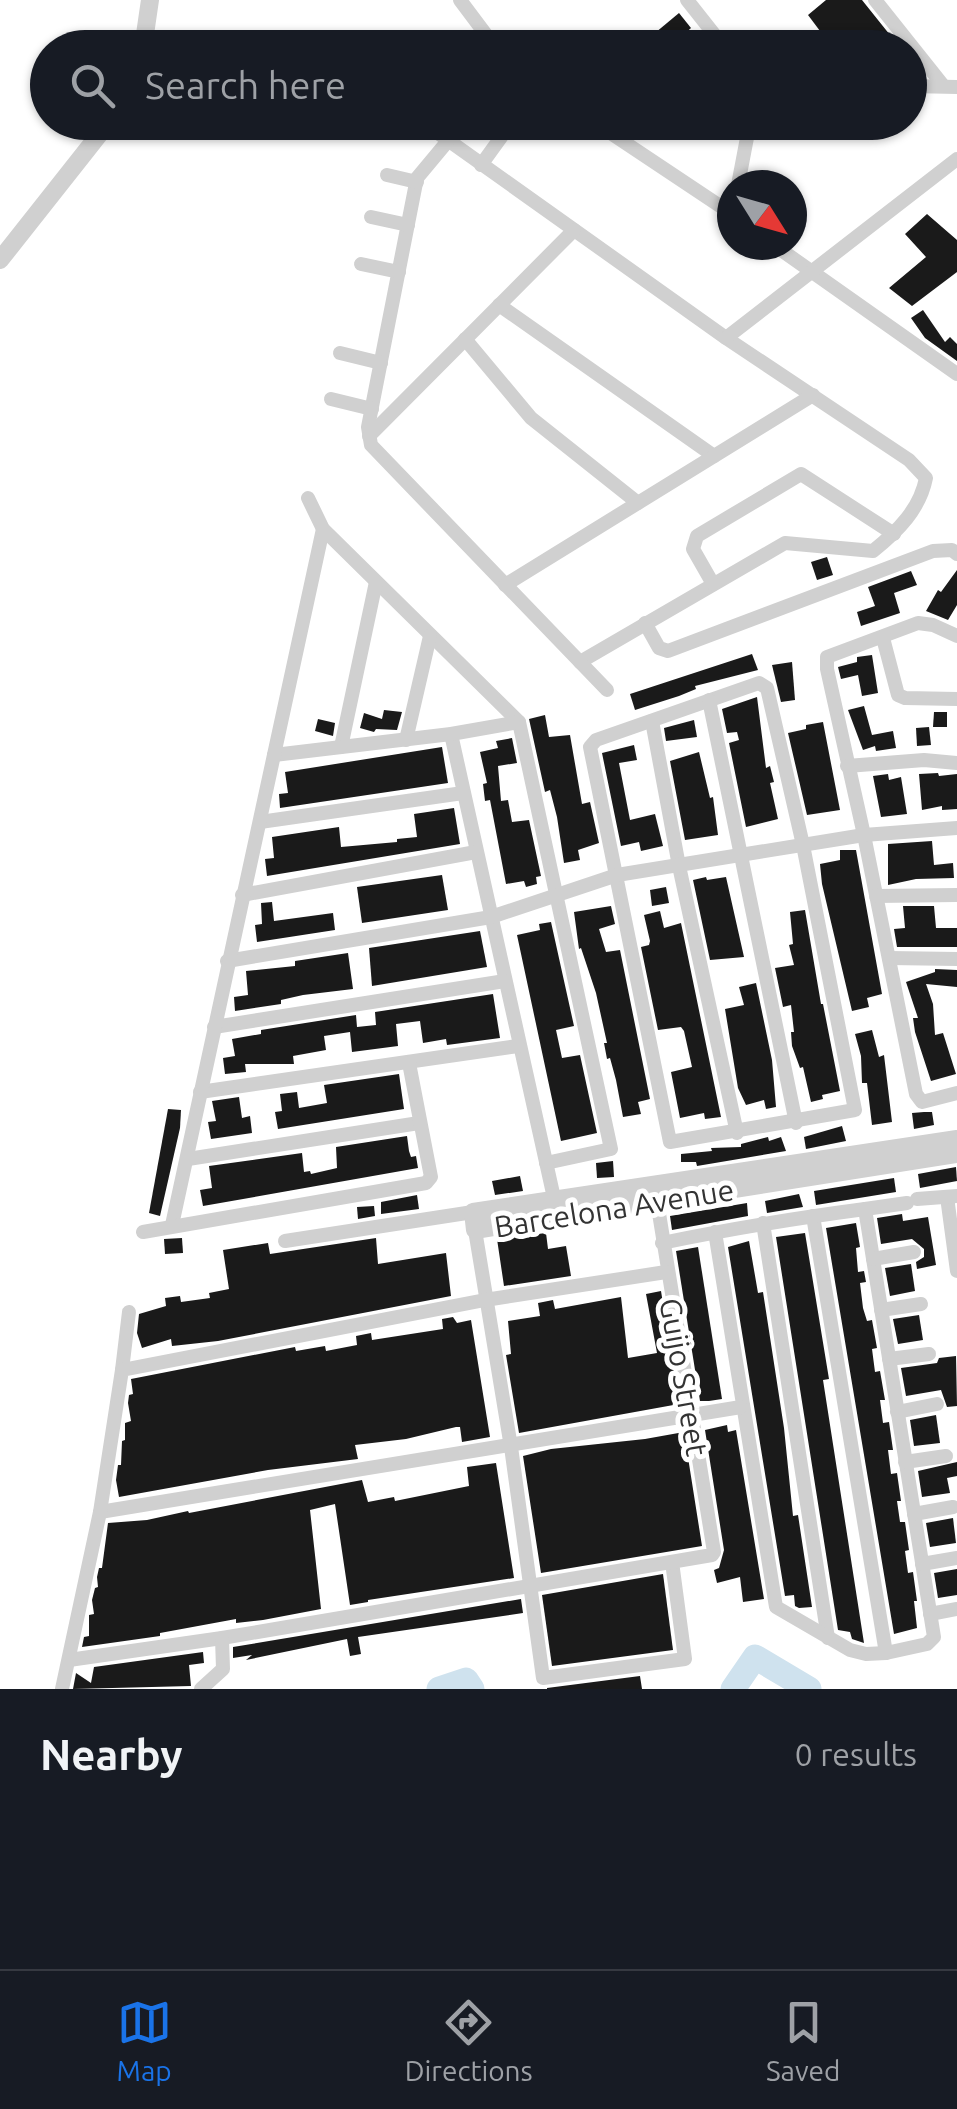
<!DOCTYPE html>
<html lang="en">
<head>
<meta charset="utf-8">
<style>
	:root { --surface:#171b24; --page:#20242c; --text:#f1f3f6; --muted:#9ea1a6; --line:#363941; --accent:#1a73e8 }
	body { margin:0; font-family:Ubuntu,sans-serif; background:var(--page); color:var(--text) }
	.compass { position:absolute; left:717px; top:170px; width:90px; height:90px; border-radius:50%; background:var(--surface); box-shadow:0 2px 8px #0004; rotate:127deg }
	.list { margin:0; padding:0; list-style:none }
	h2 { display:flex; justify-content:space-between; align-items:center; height:130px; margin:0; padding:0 40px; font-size:42px }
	h2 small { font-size:32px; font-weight:400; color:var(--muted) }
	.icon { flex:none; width:55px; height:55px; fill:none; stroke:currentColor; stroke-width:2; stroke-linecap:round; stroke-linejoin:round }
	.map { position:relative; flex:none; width:957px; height:1689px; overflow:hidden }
	.search { position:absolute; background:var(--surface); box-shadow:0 2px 8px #0004; left:30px; right:30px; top:30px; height:110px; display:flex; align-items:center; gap:25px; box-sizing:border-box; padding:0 35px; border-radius:55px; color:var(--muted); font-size:38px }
	.sheet { height:280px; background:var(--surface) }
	nav { display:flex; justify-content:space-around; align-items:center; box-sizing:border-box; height:140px; border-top:2px solid var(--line); background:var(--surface); font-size:28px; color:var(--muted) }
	nav a { display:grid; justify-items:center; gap:5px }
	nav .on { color:var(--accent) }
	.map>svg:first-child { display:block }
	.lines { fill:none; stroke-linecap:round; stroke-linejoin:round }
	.river { stroke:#cfe2ee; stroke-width:25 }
	.building { fill:#1a1a1a }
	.minor { stroke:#d0d0d0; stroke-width:14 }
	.tertiary { stroke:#d0d0d0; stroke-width:18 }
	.labels { text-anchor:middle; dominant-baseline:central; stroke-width:10; stroke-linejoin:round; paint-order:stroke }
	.street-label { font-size:30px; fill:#333; stroke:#fff }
</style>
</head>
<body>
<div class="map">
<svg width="957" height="1689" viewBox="0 0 957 1689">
	<rect width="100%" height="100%" fill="#fff"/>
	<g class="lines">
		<!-- river -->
		<g class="river">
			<polyline points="439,1689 466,1680 472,1689"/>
			<polyline points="733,1689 755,1657 809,1689"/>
		</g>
	</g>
	<!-- building -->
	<g class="building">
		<polygon points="826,0 862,0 894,40 887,46 876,48 872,48 865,39 853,48 816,48 826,39 808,15"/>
		<polygon points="679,13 691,28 669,48 657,48 649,38"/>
		<polygon points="927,214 957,240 957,272 912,306 889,288 926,257 905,234"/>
		<polygon points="923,310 945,342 950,337 957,344 957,361 925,338 911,318"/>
		<polygon points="827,557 833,575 817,580 811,562"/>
		<polygon points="957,570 957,605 948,620 926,611 938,590 941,592"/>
		<polygon points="911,571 917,585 894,593 900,613 861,626 857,612 875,606 868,587"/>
		<polygon points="752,654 758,670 695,686 696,689 679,696 635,710 630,694"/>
		<polygon points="872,655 878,693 862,696 858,675 841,679 838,667 857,662 857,657"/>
		<polygon points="792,662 795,700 781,702 772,665"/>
		<polygon points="757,697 766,768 770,766 774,782 770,783 778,819 746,827 729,743 739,740 737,732 727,733 722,709"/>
		<polygon points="864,706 872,735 893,731 896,748 876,751 875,746 863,750 848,710"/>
		<polygon points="384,710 402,712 397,730 376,729 374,732 360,728 364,713 382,719"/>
		<polygon points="934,712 947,712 947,727 933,727"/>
		<polygon points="545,715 549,737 570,735 582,804 590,802 599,843 578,850 580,860 564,863 557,817 550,790 545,792 529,719"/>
		<polygon points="318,719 335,723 333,736 315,731"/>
		<polygon points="694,720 697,737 666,741 664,728"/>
		<polygon points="823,722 840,810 807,815 788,733 806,729 806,725"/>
		<polygon points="929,727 931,745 917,746 916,728"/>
		<polygon points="512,738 517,763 498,766 501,801 508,800 512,822 529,820 541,876 536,877 537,884 526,887 524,881 506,884 490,800 485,801 483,784 487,783 480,752 498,748 496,741"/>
		<polygon points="634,745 637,760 619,763 630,820 655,814 663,846 641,851 639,842 621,846 602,753"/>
		<polygon points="442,747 448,783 280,808 279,794 288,793 285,772"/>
		<polygon points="699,752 710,798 713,797 718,835 685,840 670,761"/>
		<polygon points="938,773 939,776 957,774 957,809 942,810 942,806 922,810 919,774"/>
		<polygon points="888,774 889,780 901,777 907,814 881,817 873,776"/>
		<polygon points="454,808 460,844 267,876 265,859 274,858 272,837 339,827 341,847 397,842 397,839 417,837 414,814"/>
		<polygon points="932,841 934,865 953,863 954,878 916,879 888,885 888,844"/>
		<polygon points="840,850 856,850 882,994 867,998 869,1007 852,1011 822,884 820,864 840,860"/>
		<polygon points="442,875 448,910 362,923 357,887"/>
		<polygon points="706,877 707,880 726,877 744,957 710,960 693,880"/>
		<polygon points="666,887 669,903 652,906 650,890"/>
		<polygon points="272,902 274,921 333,913 335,930 257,942 255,925 262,924 261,903"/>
		<polygon points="611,906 615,924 599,929 606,952 620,950 650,1099 638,1102 641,1114 623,1117 616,1080 610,1058 607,1059 604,1043 607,1043 596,993 581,948 579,949 574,912"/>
		<polygon points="903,906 934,906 936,928 957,928 957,947 897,947 894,929 905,928"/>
		<polygon points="805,910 821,1004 823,1004 840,1091 822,1095 823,1099 811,1102 803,1067 800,1068 792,1046 791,1032 794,1032 791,1005 783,1007 775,968 794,965 789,945 793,944 790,912"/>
		<polygon points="660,911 664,928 681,923 721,1117 705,1119 704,1113 680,1118 671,1072 692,1067 684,1031 681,1027 658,1030 641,947 649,945 650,941 644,915"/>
		<polygon points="551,922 574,1026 556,1030 562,1058 580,1055 597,1133 561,1141 517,935 540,930 539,924"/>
		<polygon points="480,931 487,967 372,986 369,948"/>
		<polygon points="348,953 353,989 303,995 281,1000 281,1004 235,1011 234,997 248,995 246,971 295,966 295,961"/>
		<polygon points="935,969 957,970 957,987 926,984 933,1004 935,1035 943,1033 956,1074 931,1081 915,1032 913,1018 918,1018 906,982 935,972"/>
		<polygon points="756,983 772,1060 776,1107 766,1109 764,1100 746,1105 738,1088 725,1009 744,1005 739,987"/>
		<polygon points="493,994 500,1038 447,1045 446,1039 423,1043 420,1021 396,1024 398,1046 352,1052 350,1032 324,1036 326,1050 293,1056 294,1064 245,1064 246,1072 225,1074 223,1058 235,1056 232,1039 261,1034 261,1030 356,1015 357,1027 376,1025 375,1012"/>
		<polygon points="872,1030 879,1057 884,1055 892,1122 872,1125 867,1083 862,1083 861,1056 855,1034"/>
		<polygon points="399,1074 404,1109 278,1129 275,1112 282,1111 280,1094 297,1092 299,1108 327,1103 324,1085"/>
		<polygon points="239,1097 242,1118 250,1116 252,1133 211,1139 208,1122 216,1121 212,1101"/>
		<polygon points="168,1109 181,1110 180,1128 160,1216 149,1213"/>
		<polygon points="924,1112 932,1112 934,1125 914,1129 912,1113"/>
		<polygon points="842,1126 846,1141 806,1149 804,1137"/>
		<polygon points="407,1136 409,1151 411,1157 416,1156 418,1168 203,1206 200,1190 212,1188 209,1166 302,1153 304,1172 310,1171 311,1174 337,1168 336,1147"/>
		<polygon points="768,1137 769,1141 781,1137 786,1151 697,1166 696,1162 681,1162 681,1154 712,1151 711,1148 741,1147 741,1144"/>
		<polygon points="613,1161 614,1177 597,1178 596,1163"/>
		<polygon points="956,1167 957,1181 920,1188 918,1174"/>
		<polygon points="520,1176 523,1191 495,1195 492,1181"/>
		<polygon points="894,1178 896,1192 816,1205 814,1191"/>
		<polygon points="799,1194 803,1207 767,1213 765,1201"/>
		<polygon points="417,1195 419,1209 381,1214 381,1202"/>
		<polygon points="747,1203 748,1216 672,1230 670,1216"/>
		<polygon points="374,1206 375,1216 358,1219 357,1207"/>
		<polygon points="902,1214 903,1221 928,1217 936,1265 917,1269 916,1262 924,1257 924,1249 912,1239 881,1244 877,1218"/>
		<polygon points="856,1223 860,1247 856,1248 858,1272 864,1271 866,1282 860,1283 863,1308 867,1321 872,1320 877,1348 872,1349 875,1372 880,1371 885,1400 880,1400 883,1423 889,1422 893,1450 888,1450 891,1474 897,1473 901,1501 897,1501 900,1522 905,1522 909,1550 905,1551 908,1573 913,1572 917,1601 914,1601 917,1628 894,1634 826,1228"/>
		<polygon points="546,1233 548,1249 566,1246 571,1276 504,1286 497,1239"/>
		<polygon points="805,1233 829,1379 823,1380 864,1643 852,1639 850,1632 838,1630 776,1237"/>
		<polygon points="182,1238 183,1253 165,1254 164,1239"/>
		<polygon points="376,1238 378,1264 446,1253 451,1296 218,1341 172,1346 171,1339 142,1348 137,1333 139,1314 166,1306 165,1298 180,1296 181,1302 210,1298 209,1293 229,1289 223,1250 268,1243 270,1254"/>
		<polygon points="749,1241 758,1293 763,1292 784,1428 793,1516 798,1515 812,1607 799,1608 795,1606 794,1595 785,1596 728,1247"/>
		<polygon points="698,1247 722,1399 709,1401 700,1401 676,1251"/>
		<polygon points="911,1264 915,1291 890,1296 885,1268"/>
		<polygon points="661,1291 679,1404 519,1433 506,1355 511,1354 508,1321 540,1316 538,1303 553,1300 555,1309 621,1297 628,1358 657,1353 646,1294"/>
		<polygon points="919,1315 923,1340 898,1344 893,1319"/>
		<polygon points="453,1317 457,1323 471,1320 490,1437 462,1442 460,1427 456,1427 406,1439 355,1445 358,1459 268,1470 119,1497 116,1480 118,1465 121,1465 122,1441 125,1440 125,1423 131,1421 128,1403 129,1395 133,1394 131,1379 295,1347 296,1351 325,1346 326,1351 357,1345 356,1336 371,1333 372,1340 443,1329 442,1319"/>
		<polygon points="956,1356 957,1406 947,1407 941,1390 906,1396 901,1368 937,1363 939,1358"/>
		<polygon points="936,1415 940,1443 914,1446 910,1420"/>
		<polygon points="727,1425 728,1432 736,1430 764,1599 743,1602 740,1577 717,1583 714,1570 719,1568 724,1550 705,1430"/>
		<polygon points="684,1432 702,1546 541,1573 523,1456 551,1449 645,1439"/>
		<polygon points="957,1462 957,1476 947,1478 950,1493 922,1497 918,1471"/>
		<polygon points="496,1463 514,1578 368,1600 368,1602 350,1605 335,1504 310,1510 321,1609 263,1620 236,1623 236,1619 160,1633 160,1636 82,1647 84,1637 89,1636 89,1615 94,1614 92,1600 95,1588 98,1587 97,1577 99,1568 102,1568 108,1523 147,1520 188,1511 189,1513 362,1480 368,1502 394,1497 395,1501 469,1486 467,1467"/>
		<polygon points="953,1518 956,1543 930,1547 926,1523"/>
		<polygon points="957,1569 957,1595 938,1598 934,1573"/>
		<polygon points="663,1574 673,1650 552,1666 542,1595"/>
		<polygon points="521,1599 523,1613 358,1637 361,1654 350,1656 347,1639 246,1660 252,1655 233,1658 233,1647"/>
		<polygon points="203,1652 204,1663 189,1665 191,1686 73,1689 76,1673 91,1683 94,1667"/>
		<polygon points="640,1676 642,1689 547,1689 547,1688"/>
	</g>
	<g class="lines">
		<!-- minor -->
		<g class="minor">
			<polyline points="460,0 496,48"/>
			<polyline points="687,0 725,48"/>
			<polyline points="875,0 942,84"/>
			<polyline points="910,86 957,87"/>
			<polyline points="594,122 732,214"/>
			<path d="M438 133 726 338 909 460 926 478C920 509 898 531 873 551L785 543 580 662"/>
			<polyline points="447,142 417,178 368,427 371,445 607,690"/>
			<polyline points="481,165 512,122"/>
			<polyline points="387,175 417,182"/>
			<polyline points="738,185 750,122"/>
			<polyline points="371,217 408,225"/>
			<polyline points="774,245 957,374"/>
			<polyline points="361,264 399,272"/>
			<polyline points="499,305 714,456"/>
			<polyline points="726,338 957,159"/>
			<polyline points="465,339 531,418 638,503"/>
			<polyline points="340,353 381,363"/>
			<polyline points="331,399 372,409"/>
			<polyline points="369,436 574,230"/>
			<polyline points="308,498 323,529 519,722 611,1149 546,1163"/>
			<polyline points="713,584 693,549 697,536 801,474 894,534"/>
			<polyline points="505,585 813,395"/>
			<polyline points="645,623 659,648 668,651 933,551 952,550 957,554"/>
			<polyline points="957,636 933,625 918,623 835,654 827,657 827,669 864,835 916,1094 922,1102 957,1093"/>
			<polyline points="883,638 898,695 905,698 957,699"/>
			<polygon points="759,683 767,688 803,845 855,1110 670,1142 590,747 596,740"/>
			<polyline points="709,700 796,1123"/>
			<polyline points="652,721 679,866 737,1133"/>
			<polyline points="451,734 556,1207"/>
			<polyline points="406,740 430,636"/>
			<polyline points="341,747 376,582"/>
			<polyline points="274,755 451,734 519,722"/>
			<polyline points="847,766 924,760 957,763"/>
			<polyline points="260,822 463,793"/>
			<polyline points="242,895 476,852"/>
			<polyline points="876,896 957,895"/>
			<polyline points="889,958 957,959"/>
			<polyline points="227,961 491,917 617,875 864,835 957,828"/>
			<polyline points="214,1027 505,981"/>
			<polyline points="200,1092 518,1046"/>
			<polyline points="188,1159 419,1123"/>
			<polyline points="947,1197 957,1271"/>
			<polyline points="917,1199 957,1196"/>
			<polyline points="865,1209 907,1203"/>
			<polyline points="813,1216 886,1653"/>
			<polyline points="763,1223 828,1638"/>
			<polyline points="172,1225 323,529"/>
			<polyline points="475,1230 511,1447 543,1678 685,1659 672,1562"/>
			<polyline points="143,1232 426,1183 431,1177 409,1063"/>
			<polyline points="285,1241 473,1212"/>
			<path d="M662 1243C729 1229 797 1218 865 1209L934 1637 927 1644 886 1653 866 1654 850 1650 776 1607 715 1232"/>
			<polyline points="873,1259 914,1252"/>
			<polyline points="881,1310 921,1304"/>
			<polyline points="889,1359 929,1354"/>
			<polyline points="122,1370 129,1312"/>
			<polyline points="897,1412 937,1404"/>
			<polyline points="905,1462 946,1456"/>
			<polyline points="100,1512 741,1407"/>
			<polyline points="914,1514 953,1507"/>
			<polyline points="922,1564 957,1558"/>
			<polyline points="930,1614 957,1609"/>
			<polyline points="69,1660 222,1638 712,1555 714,1552 657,1201"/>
			<polyline points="62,1689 100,1512 122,1370 485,1300 666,1272"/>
			<polyline points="201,1689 223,1669 222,1638"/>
		</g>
		<!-- tertiary -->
		<g class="tertiary">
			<polyline points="143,48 150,0"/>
			<polyline points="0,260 109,122"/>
			<polyline points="957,1139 473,1212 475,1230 957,1154"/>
		</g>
	</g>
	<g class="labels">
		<!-- street labels -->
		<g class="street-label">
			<text transform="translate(614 1208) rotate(-9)">Barcelona Avenue</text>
			<text transform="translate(684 1377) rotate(80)">Guijo Street</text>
		</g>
	</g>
</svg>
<svg class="compass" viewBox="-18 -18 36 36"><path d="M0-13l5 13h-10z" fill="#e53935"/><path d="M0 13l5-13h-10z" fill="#9ea1a6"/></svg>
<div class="search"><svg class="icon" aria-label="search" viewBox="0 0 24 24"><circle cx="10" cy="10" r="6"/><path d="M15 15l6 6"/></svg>Search here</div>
</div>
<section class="sheet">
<h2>Nearby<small>0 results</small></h2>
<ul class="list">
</ul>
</section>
<nav>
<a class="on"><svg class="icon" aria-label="map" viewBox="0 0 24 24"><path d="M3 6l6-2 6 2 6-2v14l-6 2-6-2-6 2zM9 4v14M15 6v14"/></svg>Map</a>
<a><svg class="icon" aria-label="directions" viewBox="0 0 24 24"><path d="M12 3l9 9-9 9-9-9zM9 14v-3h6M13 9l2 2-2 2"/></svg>Directions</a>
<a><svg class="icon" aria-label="saved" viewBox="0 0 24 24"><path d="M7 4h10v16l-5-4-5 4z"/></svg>Saved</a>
</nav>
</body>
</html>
